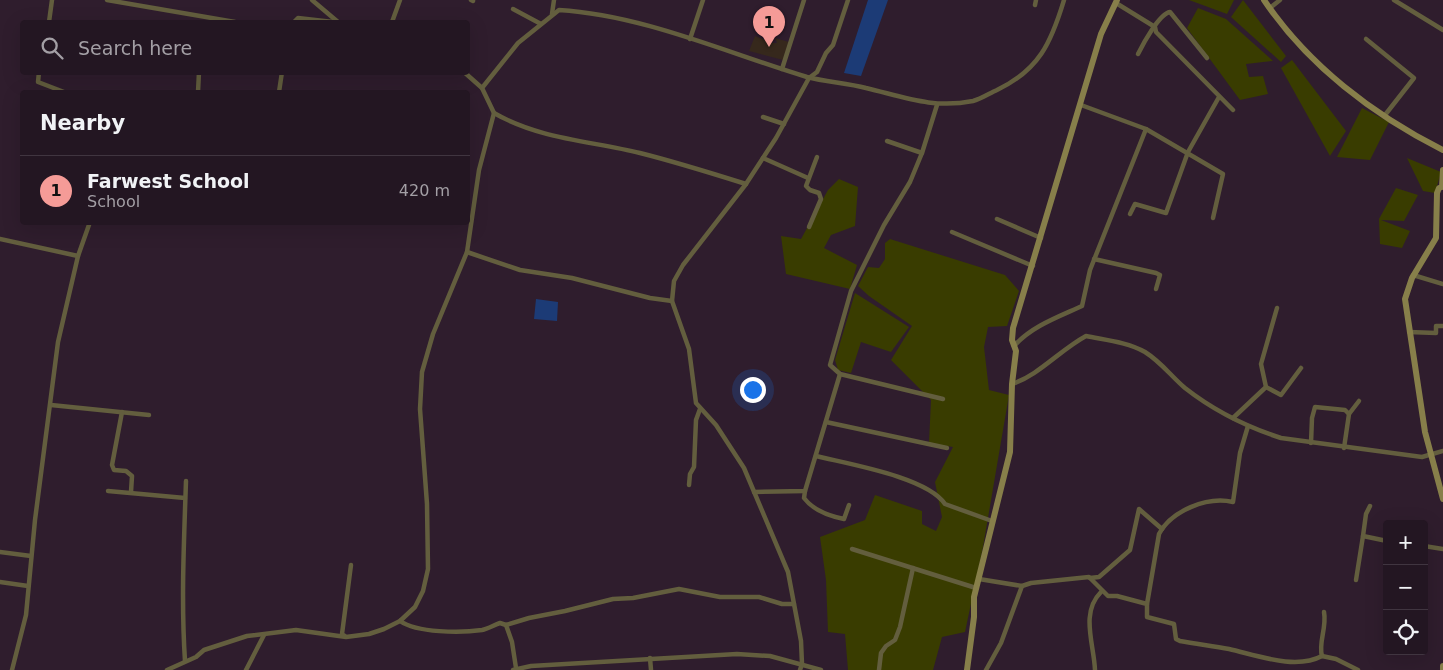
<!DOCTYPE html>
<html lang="en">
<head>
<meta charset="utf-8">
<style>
	:root { --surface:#231622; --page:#2b1f2a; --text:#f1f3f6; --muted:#a39fa5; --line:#403540; --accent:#f59b97 }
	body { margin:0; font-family:"DejaVu Sans",sans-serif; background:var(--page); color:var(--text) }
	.controls { position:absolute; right:15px; bottom:15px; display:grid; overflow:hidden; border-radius:5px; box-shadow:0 5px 20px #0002 }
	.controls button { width:45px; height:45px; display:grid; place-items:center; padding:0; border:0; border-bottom:1px solid var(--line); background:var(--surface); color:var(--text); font:25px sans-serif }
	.you { position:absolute; left:752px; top:389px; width:18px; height:18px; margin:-12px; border:4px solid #fff; border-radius:50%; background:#1a73e8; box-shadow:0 0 0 8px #1a73e833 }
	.badge { display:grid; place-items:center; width:32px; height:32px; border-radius:50%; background:var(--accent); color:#111; font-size:16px; font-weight:700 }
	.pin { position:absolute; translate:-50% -41px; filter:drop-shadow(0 1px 2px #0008) }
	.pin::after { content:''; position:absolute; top:26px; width:18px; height:15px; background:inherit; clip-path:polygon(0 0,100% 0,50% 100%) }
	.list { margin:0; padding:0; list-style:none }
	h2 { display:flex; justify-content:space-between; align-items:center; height:65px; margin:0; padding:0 20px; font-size:21px }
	h2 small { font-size:16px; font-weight:400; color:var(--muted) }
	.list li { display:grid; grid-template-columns:32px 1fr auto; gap:15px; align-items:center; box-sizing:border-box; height:70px; padding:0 20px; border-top:1px solid var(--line) }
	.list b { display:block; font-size:19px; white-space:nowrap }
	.list p { margin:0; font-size:16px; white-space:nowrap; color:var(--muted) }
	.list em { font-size:16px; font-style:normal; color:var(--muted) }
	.icon { flex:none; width:28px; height:28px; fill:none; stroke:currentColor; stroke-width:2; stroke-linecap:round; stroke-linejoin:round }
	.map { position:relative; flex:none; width:1443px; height:670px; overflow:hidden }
	.search { position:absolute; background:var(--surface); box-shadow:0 5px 20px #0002; left:20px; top:20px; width:450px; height:55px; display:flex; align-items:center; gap:12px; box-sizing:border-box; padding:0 18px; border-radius:5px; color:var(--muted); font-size:19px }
	.panel { position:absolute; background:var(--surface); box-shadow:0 5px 20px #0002; left:20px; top:90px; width:450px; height:135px; border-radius:5px }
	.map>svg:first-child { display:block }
	.education { fill:#36281c }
	.green { fill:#393c00 }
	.water { fill:#1c3b76 }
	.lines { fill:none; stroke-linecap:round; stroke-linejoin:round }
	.street { stroke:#635e3e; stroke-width:4.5 }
	.secondary { stroke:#877f4a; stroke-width:6 }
</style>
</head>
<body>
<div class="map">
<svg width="1443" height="670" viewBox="0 0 1443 670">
	<rect width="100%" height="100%" fill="#2f1d2d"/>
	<!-- education -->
	<polygon class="education" points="755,36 773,43 777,43 775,38 789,42 783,60 749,51"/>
	<!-- green -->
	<g class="green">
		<polygon points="1189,0 1234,0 1227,14"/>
		<polygon points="1243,0 1286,56 1281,62 1231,17"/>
		<polygon points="1198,8 1226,19 1273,61 1246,64 1249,77 1263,76 1268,94 1240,100 1187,28"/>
		<polygon points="1292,60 1346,131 1330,156 1281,68"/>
		<polygon points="1362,108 1389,122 1370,160 1337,157"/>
		<polygon points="1407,158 1441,172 1435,193 1423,191"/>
		<polygon points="839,179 858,187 855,226 831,235 824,248 857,265 850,289 786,274 781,236 801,239 828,190"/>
		<polygon points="1396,188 1418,195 1404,221 1381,220 1410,231 1402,248 1380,244 1379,219"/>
		<polygon points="890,239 1005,275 1019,291 1007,326 988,327 984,347 989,390 1009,395 983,547 965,632 942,637 933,670 848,670 845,634 828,632 826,580 820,537 865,520 875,495 922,511 922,524 936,531 942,517 935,482 953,447 929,443 931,400 891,360 912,326 869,296 858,286 868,267 879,268 885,259 885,243"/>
		<polygon points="855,293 909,327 891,352 861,342 851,373 838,370 835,360"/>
	</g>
	<!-- water -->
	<g class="water">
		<polygon points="868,0 888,0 861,76 844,73"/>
		<polygon points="536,299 558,302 557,321 534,319"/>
	</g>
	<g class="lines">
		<!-- street -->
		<g class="street">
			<polyline points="107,0 235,22"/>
			<polyline points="312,0 338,22"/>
			<polyline points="471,0 473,1"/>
			<polyline points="1394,0 1443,30"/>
			<polyline points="1116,3 1155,27 1156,32 1233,110"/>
			<polyline points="1035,5 1036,0"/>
			<polyline points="1270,8 1280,0"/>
			<polyline points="513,9 541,24"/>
			<polyline points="552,14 554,0"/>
			<polyline points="49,22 52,0"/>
			<polyline points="294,22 298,18 333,22"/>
			<polyline points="392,22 400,0"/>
			<polyline points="690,39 703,0"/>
			<polyline points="1366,39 1414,78 1385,115"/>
			<path d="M1138 54C1143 44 1159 14 1170 12L1207 58"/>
			<polyline points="782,69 804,0"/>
			<polyline points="39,72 38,82 64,92"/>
			<path d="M482 88 518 43 559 10C643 15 727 53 807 77 826 82 847 83 866 88 904 97 933 109 973 101 981 99 990 93 997 90 1039 70 1051 43 1064 0"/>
			<polyline points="198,92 199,72"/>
			<polyline points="279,92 282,72"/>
			<path d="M494 113C539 139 591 141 640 153 676 162 711 173 746 184"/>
			<polyline points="763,117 784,124"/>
			<polyline points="1146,129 1223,174 1213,218"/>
			<polyline points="887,141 922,153"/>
			<polyline points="763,158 808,178"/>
			<polyline points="1130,214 1135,204 1166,213 1188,152 1219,97"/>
			<polyline points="997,219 1041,238"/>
			<polyline points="809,227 821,199 819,193 810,190 806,186 817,157"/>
			<polyline points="952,232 1033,266"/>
			<polyline points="0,239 78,256"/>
			<polyline points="467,252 520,270 572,278 650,298 672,301"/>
			<polyline points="1094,259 1156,273 1160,275 1156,289"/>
			<polyline points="1413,275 1443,284"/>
			<polyline points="1409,332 1436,333 1436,326 1443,326"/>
			<path d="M1014 346C1032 326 1058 317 1082 306L1090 270 1146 129 1081 105"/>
			<polyline points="840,374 943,399"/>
			<path d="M1012 384C1039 375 1060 350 1086 336 1105 340 1127 342 1145 352 1161 362 1171 376 1185 388 1213 410 1247 427 1281 438L1422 457 1443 451"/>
			<polyline points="1266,387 1281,395 1301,368"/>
			<polyline points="51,405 149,415"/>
			<polyline points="122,412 112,465 114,470 126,471 132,476 131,492"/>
			<polyline points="1233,418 1266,387 1261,364 1277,308"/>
			<polyline points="826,422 947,448"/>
			<polyline points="1311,443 1312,418 1315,407 1345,410 1349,414"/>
			<polyline points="1344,448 1349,414 1359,401"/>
			<path d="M816 456C848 464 927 477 945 504L992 521"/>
			<polyline points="689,485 690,474 694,467 696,420 700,409"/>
			<polyline points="108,491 185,498"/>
			<path d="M805 491 804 498C813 510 829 516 844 519L849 505"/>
			<polyline points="754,492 805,491 840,374 830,365 851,291 884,225 910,182 922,153 937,105"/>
			<polyline points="1370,506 1366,514 1363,536 1387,541"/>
			<polyline points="1424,546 1443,549"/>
			<polyline points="852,549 976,588"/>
			<polyline points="0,552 31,556"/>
			<polyline points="1090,578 1099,577 1130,550 1139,509 1162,529"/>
			<path d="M979 579 1022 586 1031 583 1089 577 1108 596H1117L1147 604V617L1174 624 1176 639 1180 641C1196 644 1213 646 1229 649 1259 656 1296 670 1322 656L1336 659 1358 670"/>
			<polyline points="1356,580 1363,536"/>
			<polyline points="0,582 28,586"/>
			<path d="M1147 604 1159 534C1171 511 1207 496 1233 502L1240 453 1248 426"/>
			<path d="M400 621C417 633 461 633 482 630 488 629 494 625 500 623L506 625"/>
			<polyline points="345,636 342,634 351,565"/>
			<path d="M1322 656C1318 643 1327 628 1324 612"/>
			<polyline points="650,658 651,670"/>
			<path d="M185 661C181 601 184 541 186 481"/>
			<polyline points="516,668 512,642 506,625 529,618 565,611 613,599 633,598 679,589 720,597 759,597 782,604 794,604"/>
			<polyline points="12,670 26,615 35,520 58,342 78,256 90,222"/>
			<polyline points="167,670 196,657 204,650 247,636 296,630 346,637 369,634 384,629 400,621 415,607 423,591 428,569 427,504 420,409 422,372 433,334 467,252 479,170 494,113 482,88 464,72"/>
			<polyline points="246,670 264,635"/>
			<polyline points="513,670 531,666 737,654 770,656 821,670"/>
			<polyline points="800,670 802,664 801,641 788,572 744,468 716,425 696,403 689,349 672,301 674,281 683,265 746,184 776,138 809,78 817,72 826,53 833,45 848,0"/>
			<polyline points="879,670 881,653 886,646 895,640 900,627 913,568"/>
			<polyline points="986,670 1001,643 1022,586"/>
			<path d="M1095 670C1094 644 1080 613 1101 592"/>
		</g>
		<!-- secondary -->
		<g class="secondary">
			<path d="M1264 0C1308 65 1373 115 1443 150"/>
			<polyline points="1443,170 1442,187 1439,188 1437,193 1436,238 1412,278 1405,299 1425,432 1443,499"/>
			<polyline points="967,670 974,617 974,597 1010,452 1012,384 1016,351 1012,340 1013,328 1101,34 1117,0"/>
			<polyline points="1443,670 1443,666"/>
		</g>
	</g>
</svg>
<div class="controls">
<button>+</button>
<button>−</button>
<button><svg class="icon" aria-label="locate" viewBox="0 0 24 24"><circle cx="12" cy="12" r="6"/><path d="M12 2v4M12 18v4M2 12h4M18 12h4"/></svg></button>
</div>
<div class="you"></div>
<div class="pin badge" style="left:769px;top:47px">1</div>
<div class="search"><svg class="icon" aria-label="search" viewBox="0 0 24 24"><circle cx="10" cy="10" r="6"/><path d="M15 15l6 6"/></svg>Search here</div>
<section class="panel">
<h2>Nearby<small></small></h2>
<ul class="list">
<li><span class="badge">1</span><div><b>Farwest School</b><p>School</p></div><em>420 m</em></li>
</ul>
</section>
</div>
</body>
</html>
